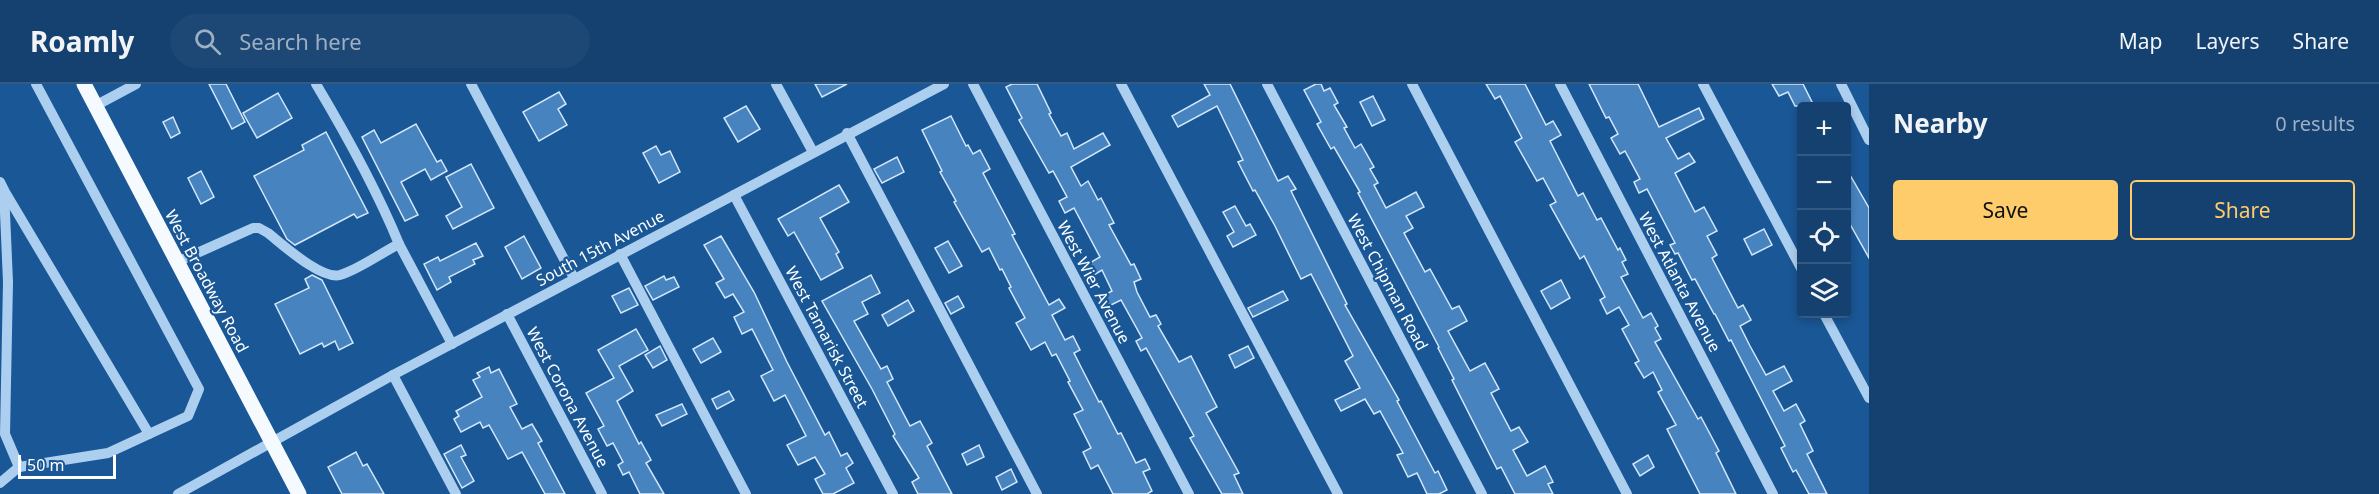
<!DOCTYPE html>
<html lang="en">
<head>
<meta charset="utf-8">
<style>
	:root { --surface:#144170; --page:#1d4875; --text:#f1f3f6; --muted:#9dafc3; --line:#335a83; --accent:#ffcc6b }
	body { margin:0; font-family:"Noto Sans",sans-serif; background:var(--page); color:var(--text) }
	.controls { position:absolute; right:18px; top:18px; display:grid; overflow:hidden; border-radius:6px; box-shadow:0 3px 9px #0003 }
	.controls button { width:54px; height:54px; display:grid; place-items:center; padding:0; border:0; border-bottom:2px solid var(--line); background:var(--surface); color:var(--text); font:30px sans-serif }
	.scale { position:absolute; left:18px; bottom:15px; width:98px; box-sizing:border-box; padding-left:6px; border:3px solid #fff; border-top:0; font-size:16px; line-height:21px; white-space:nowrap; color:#fff; -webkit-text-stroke:4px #1a5796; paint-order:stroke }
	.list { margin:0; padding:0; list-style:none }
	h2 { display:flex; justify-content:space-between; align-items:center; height:78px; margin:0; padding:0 24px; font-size:26px }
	h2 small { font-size:20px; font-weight:400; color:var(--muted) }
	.actions { display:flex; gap:12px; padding:18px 24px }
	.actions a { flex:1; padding:14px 0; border:2px solid var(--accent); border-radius:6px; text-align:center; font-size:21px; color:var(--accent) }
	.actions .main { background:var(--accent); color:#111 }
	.icon { flex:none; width:33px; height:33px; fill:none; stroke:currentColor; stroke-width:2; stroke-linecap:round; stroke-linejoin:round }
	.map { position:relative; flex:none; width:1869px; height:410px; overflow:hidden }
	header { display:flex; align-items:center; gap:36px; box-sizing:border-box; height:84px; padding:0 30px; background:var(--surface); border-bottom:2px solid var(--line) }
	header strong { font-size:28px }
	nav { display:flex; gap:33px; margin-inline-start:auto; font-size:21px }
	.search { width:420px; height:54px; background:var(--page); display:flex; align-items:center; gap:15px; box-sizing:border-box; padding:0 21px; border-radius:33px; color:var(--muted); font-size:22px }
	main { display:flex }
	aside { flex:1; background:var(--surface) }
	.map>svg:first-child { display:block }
	.building { fill:#4783be; stroke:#d3e7fb; stroke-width:1.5 }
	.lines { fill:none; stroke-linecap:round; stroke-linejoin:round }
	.minor { stroke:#accff0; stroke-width:10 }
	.major { stroke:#f5faff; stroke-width:15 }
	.labels { text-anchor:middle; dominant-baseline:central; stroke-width:4.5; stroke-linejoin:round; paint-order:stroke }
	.street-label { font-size:16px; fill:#fff; stroke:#1a5796 }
</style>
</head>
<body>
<header>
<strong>Roamly</strong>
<div class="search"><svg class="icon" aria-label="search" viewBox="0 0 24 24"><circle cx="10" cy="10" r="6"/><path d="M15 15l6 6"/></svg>Search here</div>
<nav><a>Map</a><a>Layers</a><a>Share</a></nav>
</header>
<main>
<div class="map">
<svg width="1869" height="410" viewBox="0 0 1869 410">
	<rect width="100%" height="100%" fill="#1a5796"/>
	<!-- building -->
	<g class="building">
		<polygon points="209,0 226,0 245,38 232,45"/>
		<polygon points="815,0 847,0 822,13"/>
		<polygon points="1012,0 1037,0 1051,29 1049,30 1061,52 1067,49 1074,65 1103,49 1110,61 1071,83 1081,102 1088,97 1098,116 1101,114 1114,139 1109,141 1131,181 1134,180 1141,195 1134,198 1137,208 1150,233 1156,231 1161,240 1158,242 1179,278 1191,272 1217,323 1206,329 1239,389 1234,391 1243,410 1222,410 1190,354 1194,352 1146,264 1141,267 1136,257 1142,254 1121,216 1109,222 1103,212 1112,207 1102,186 1094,191 1088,180 1100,173 1074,124 1065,129 1059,117 1067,113 1053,87 1049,89 1019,36 1022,34 1006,3"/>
		<polygon points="1204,0 1230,0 1278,97 1288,92 1296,105 1291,107 1347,220 1345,221 1399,316 1397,317 1435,389 1438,387 1447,406 1439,410 1427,410 1417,389 1408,393 1397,371 1403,369 1380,327 1374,330 1365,315 1341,327 1335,316 1360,304 1345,277 1353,272 1311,190 1301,195 1275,142 1255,106 1253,107 1238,78 1243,76 1217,22 1178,43 1172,32 1210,11"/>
		<polygon points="1316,0 1321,0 1324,7 1330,4 1338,19 1334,21 1347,43 1344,44 1355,64 1361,60 1374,83 1370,85 1378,99 1374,101 1386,124 1416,108 1424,123 1406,132 1413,144 1404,149 1425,188 1430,185 1452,225 1459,222 1467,237 1448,247 1470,287 1485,279 1499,305 1491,309 1511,347 1519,343 1528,358 1513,366 1527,392 1545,382 1553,398 1548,400 1553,410 1515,410 1501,383 1497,385 1452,296 1454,295 1438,264 1439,263 1358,109 1360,108 1334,63 1331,65 1317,40 1321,38 1304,6"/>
		<polygon points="1486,0 1525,0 1546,41 1553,37 1561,51 1550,57 1554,65 1578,112 1583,109 1597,136 1601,134 1618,166 1620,164 1626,176 1622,178 1628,190 1621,193 1643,234 1651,229 1658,242 1655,244 1661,255 1655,258 1698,335 1701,333 1719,367 1716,369 1736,410 1700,410 1667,345 1676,341 1658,308 1662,306 1653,288 1644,294 1635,279 1639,277 1622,245 1629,241 1619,223 1607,230 1600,216 1605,213 1584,172 1580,175 1550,121 1556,118 1543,94 1537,97 1515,58 1522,54 1500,12 1495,15"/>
		<polygon points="1589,0 1638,0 1659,43 1699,24 1704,35 1666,54 1678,75 1689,69 1695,78 1675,89 1695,128 1704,123 1717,147 1707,152 1717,171 1712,174 1738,224 1743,221 1751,236 1740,242 1750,262 1766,291 1784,282 1792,297 1773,307 1784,327 1796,320 1805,337 1800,340 1813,367 1807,370 1827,410 1809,410 1796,386 1793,388 1781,364 1785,362 1731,256 1729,257 1715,230 1714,230 1695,195 1692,196 1678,169 1675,170 1670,161 1675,159 1647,105 1639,109 1634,98 1640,95 1625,67 1620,70 1611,54 1618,50 1609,33 1606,34"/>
		<polygon points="1772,0 1803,0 1814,22 1795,22 1788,8 1779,12"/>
		<polygon points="559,8 566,20 558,25 567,41 539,57 523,28"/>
		<polygon points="278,9 292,34 257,54 243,29"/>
		<polygon points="1373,12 1385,36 1372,42 1360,18"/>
		<polygon points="746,22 760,45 738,58 724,34"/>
		<polygon points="951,32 966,62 968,61 973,70 980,66 990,85 983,89 1015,150 1012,151 1049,221 1059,215 1065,224 1052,231 1065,256 1073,252 1080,266 1074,269 1080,281 1099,318 1101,317 1118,350 1121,349 1136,379 1145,375 1150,385 1143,388 1152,407 1147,410 1113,410 1098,381 1091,385 1083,368 1091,364 1074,330 1083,326 1068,298 1070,297 1056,270 1052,272 1045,258 1031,266 1016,239 1025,234 1009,204 1011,203 1002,185 1000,186 989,164 982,168 954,118 956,117 940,88 942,87 922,46"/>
		<polygon points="173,33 180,49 171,54 163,38"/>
		<polygon points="416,40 437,78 441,76 447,87 431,96 425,85 401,98 418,131 405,137 362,53 374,46 381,59"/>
		<polygon points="326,48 368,129 357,134 354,130 295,161 287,155 254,92 304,66 302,61"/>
		<polygon points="656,62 661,71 670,67 680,88 659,99 643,69"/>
		<polygon points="897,73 904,88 882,99 874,85"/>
		<polygon points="471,80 494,124 453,145 446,132 462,123 446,93"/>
		<polygon points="1846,84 1869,124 1869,174 1846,133"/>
		<polygon points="201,87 214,113 201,120 188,94"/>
		<polygon points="839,101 849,118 820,134 839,168 836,170 843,184 821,196 794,148 788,152 778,135"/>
		<polygon points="1235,122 1246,142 1250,140 1256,151 1233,163 1227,152 1234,148 1223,128"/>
		<polygon points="1764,145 1772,161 1752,171 1744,155"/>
		<polygon points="524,152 541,184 522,195 505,163"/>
		<polygon points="721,152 754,208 787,278 825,351 829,348 841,372 847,369 853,379 846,384 854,399 833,410 823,410 815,395 825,390 815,373 798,381 787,361 806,352 785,311 774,317 761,292 773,286 752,245 742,250 734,233 744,228 733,210 725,214 716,199 724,195 704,161"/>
		<polygon points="948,157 962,182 949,189 935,164"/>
		<polygon points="476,159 483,172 473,176 475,180 449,193 451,198 437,206 424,180 438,173 440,177"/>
		<polygon points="312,191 322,196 353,259 339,266 335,257 324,263 322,259 300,270 275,220 309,204 305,195"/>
		<polygon points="871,191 880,209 862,218 868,230 854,237 881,285 887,282 893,295 887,298 910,342 920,337 932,359 927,362 952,410 918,410 912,398 919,394 893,352 895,350 872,305 822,217"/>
		<polygon points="664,192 666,196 674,193 679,203 653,216 645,202"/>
		<polygon points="1561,196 1570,214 1551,225 1541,207"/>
		<polygon points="629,204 638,221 621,229 612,212"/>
		<polygon points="1283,207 1288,216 1253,233 1248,224"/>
		<polygon points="958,212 964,223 951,230 945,219"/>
		<polygon points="908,216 914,227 888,242 882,231"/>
		<polygon points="636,245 648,266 619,282 633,307 617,317 639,360 641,358 651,376 646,379 664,410 640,410 629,388 623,391 618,381 623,378 613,359 607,362 598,345 604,342 586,309 614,294 598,266"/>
		<polygon points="713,254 721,268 701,279 693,265"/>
		<polygon points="660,262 667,276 653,284 645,271"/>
		<polygon points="1248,262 1254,274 1235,284 1229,271"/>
		<polygon points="489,283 491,289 499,285 517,320 510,323 522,345 532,340 542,357 538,359 565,410 545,410 522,368 508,375 489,341 483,344 480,338 461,348 454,335 459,332 456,327 482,313 473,296 480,293 477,289"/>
		<polygon points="729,307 734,316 717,325 712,315"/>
		<polygon points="682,320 687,330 662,342 656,331"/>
		<polygon points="461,361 466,371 461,373 474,397 462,404 444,370"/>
		<polygon points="979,361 984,373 967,381 962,370"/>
		<polygon points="356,368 363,382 367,380 384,410 342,410 328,383"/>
		<polygon points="1648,371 1654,383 1640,392 1633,380"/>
		<polygon points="1011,385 1017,398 1002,406 996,393"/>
	</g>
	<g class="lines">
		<!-- minor -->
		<g class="minor">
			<path d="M316 0C347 52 376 104 399 160"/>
			<polyline points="471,0 574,194"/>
			<polyline points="776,0 813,68"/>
			<polyline points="973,0 1189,410"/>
			<polyline points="1121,0 1338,410"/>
			<polyline points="1267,0 1482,410"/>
			<polyline points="1412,0 1627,410"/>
			<polyline points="1560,0 1773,410"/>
			<polyline points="1703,0 1802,186"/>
			<polyline points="1841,0 1869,56"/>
			<polyline points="95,22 136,0"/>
			<polyline points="847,49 1037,410"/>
			<polyline points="0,98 4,106 8,198 5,350 19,383 0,399"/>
			<polyline points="5,108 149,350"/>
			<polyline points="734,111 893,410"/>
			<polyline points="620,170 746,410"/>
			<path d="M177 178 253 144H259L268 149C282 160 321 196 340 191 358 186 381 169 399 160L452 260"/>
			<polyline points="507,230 602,410"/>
			<polyline points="1824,230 1869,314"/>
			<polyline points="393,291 456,410"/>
			<polyline points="19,383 108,369 188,332 199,305 36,0"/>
			<polyline points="178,410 393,291 944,0"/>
		</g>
		<!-- major -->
		<polyline class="major" points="84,0 299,410"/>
	</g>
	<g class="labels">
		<!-- street labels -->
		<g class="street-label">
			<text transform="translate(600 164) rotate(-28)">South 15th Avenue</text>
			<text transform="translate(207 197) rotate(62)">West Broadway Road</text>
			<text transform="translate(1094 198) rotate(62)">West Wier Avenue</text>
			<text transform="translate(1388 198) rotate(62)">West Chipman Road</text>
			<text transform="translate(1680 198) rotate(62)">West Atlanta Avenue</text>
			<text transform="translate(827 253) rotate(62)">West Tamarisk Street</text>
			<text transform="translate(568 313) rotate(62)">West Corona Avenue</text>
		</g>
	</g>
</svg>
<div class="controls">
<button>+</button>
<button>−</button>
<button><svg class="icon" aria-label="locate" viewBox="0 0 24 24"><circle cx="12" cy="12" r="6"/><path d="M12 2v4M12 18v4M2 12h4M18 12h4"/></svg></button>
<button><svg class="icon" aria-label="layers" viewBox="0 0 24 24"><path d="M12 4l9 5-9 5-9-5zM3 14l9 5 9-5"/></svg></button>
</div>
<div class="scale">50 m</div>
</div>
<aside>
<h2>Nearby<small>0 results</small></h2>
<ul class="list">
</ul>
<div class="actions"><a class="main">Save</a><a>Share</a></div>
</aside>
</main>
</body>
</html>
